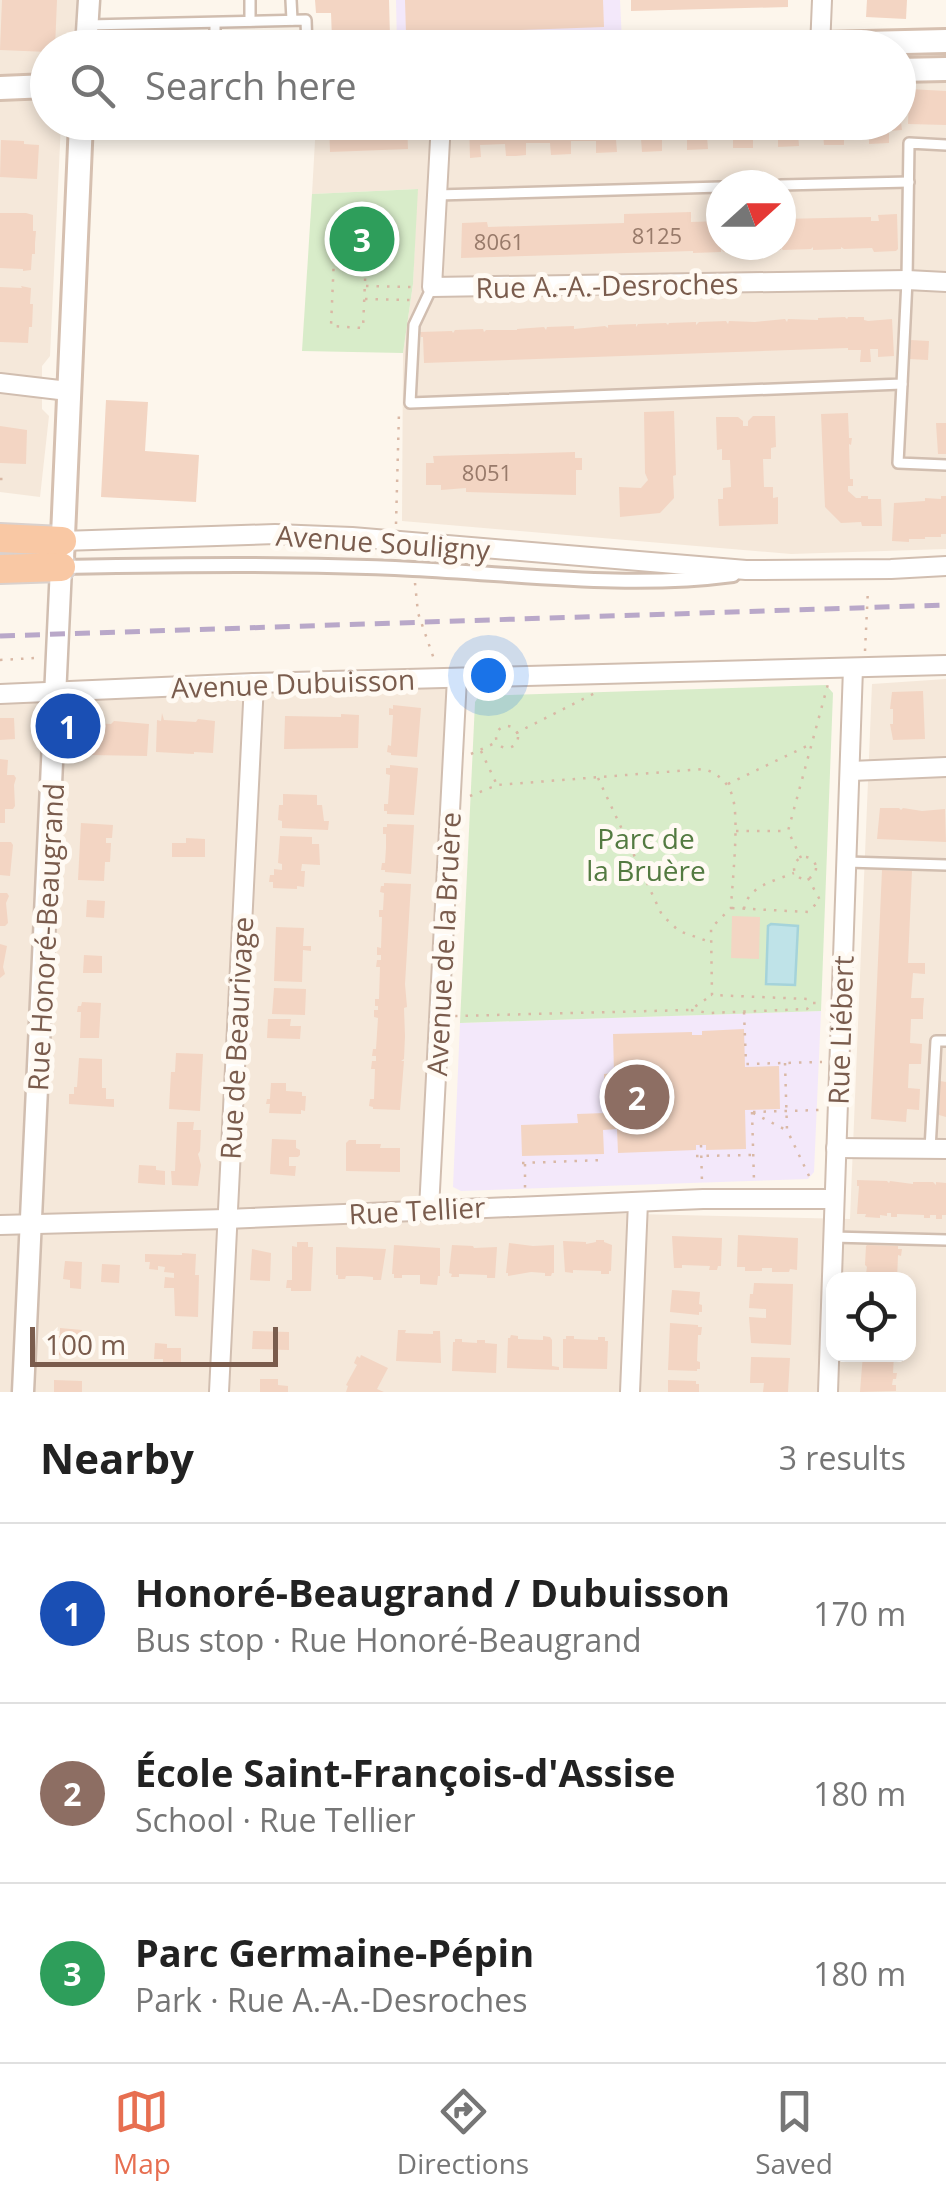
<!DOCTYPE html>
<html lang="en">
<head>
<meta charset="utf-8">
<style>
	:root { --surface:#fff; --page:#f6f6f6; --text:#222; --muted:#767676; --line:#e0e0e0; --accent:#e76f51 }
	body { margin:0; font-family:"Open Sans",sans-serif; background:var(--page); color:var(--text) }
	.controls { position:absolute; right:30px; bottom:30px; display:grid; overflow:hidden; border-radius:20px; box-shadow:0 5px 15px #0003 }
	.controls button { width:90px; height:90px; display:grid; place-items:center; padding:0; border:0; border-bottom:2px solid var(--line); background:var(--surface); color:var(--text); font:50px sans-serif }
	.compass { position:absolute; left:706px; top:170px; width:90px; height:90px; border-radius:50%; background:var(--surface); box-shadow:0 5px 15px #0003; rotate:69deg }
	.scale { position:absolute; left:30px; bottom:25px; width:248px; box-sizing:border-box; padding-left:10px; border:5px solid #7a5c4d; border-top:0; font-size:28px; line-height:35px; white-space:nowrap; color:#7a5c4d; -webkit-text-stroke:8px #fffaf3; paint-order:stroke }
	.you { position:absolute; left:488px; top:675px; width:35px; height:35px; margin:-25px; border:8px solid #fff; border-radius:50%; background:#1a73e8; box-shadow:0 0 0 15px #1a73e833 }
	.badge { display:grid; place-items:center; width:65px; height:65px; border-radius:50%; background:var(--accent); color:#fff; font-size:32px; font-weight:700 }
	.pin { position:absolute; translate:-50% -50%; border:5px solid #fff; box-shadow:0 2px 10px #0006 }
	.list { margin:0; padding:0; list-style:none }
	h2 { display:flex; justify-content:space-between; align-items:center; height:130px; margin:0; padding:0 40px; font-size:42px }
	h2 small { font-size:32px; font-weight:400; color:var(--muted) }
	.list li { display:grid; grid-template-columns:65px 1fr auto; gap:30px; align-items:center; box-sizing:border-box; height:180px; padding:0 40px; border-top:2px solid var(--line) }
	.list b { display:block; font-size:38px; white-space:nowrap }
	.list p { margin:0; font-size:32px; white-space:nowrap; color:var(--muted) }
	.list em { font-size:32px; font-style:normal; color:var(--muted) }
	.icon { flex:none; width:55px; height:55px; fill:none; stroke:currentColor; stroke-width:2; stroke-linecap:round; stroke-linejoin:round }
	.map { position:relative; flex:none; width:946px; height:1392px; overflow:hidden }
	.search { position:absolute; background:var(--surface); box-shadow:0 5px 15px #0003; left:30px; right:30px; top:30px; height:110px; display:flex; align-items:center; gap:25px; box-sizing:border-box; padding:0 35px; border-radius:55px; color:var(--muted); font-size:38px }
	.sheet { height:670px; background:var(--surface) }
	nav { display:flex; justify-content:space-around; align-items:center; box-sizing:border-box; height:140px; border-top:2px solid var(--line); background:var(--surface); font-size:28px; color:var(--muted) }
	nav a { display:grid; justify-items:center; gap:5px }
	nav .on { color:var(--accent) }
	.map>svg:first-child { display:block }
	.residential { fill:#f5e8da; fill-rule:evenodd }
	.education { fill:#f3e8fa }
	.green { fill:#d8ecc9 }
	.water { fill:#bfe3e8; stroke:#a5d3da; stroke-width:2.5 }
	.building { fill:#f3d5c3 }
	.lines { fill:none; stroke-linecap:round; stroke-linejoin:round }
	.service-casing { stroke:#d1beb0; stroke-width:14 }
	.pedestrian-casing { stroke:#d1beb0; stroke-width:18 }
	.minor-casing { stroke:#d1beb0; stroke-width:22 }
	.tertiary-casing { stroke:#d1beb0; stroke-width:25 }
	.secondary-casing { stroke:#d6c0b0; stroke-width:28 }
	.trunk-casing { stroke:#dad1cd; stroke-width:32 }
	.path { stroke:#d9b8a5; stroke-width:2.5; stroke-dasharray:2.5 8; stroke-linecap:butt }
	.service { stroke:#fff; stroke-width:9 }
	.pedestrian { stroke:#fff; stroke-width:12 }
	.minor { stroke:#fff; stroke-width:18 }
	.tertiary { stroke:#fff; stroke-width:20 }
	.secondary { stroke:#fff; stroke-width:22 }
	.trunk { stroke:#f9c8a4; stroke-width:28 }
	.rail { stroke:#b9a8c9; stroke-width:5; stroke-dasharray:15 10; stroke-linecap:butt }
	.labels { text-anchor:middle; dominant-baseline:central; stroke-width:10; stroke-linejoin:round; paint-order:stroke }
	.number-label { font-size:22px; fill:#987a6a }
	.street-label { font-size:28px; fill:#7a5c4d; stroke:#fffaf3 }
	.park-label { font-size:28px; fill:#537a41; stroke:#fffaf3 }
</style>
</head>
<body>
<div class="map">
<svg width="946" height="1392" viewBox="0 0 946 1392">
	<rect width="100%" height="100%" fill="#fdf6ec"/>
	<!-- residential -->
	<g class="residential">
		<polygon points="0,0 90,0 86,47 48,48 48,122 61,123 50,356 42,366 42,409 49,416 40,497 0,492"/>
		<path d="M946 69V549L791 554 402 521 403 353 413 284 417 189 312 194 316 123 898 122 899 70ZM721 185H781V245H721Z"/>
		<path d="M457 678 429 1209 850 1219 872 684 946 679V1392H0V683ZM834 1280H908V1354H834Z"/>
	</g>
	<!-- education -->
	<g class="education">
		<polygon points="396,0 620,0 622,42 397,46"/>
		<polygon points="821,1011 814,1172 808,1179 461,1191 453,1187 460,1023"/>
	</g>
	<!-- green -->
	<g class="green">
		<polygon points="418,189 413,284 403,353 302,351 312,194"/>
		<polygon points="826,685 833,693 821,1011 460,1023 475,702 479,696"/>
	</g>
	<!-- water -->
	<polygon class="water" points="771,924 798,926 795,985 766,984 768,926"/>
	<!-- building -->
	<g class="building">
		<polygon points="2,0 57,0 55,48 48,48 48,52 0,50"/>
		<polygon points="315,0 389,0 390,37 332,39 331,13 316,13"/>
		<polygon points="405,0 603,0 604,27 406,34"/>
		<polygon points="631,0 788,0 788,7 631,11"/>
		<polygon points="867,0 907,0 906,19 866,17"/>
		<polygon points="909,89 946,91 946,125 908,124"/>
		<polygon points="329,122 407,122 408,149 330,152"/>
		<polygon points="469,122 901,122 902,130 889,131 889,143 869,144 869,131 844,132 844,145 824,145 823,133 798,134 799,146 778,147 778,135 753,135 753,148 733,148 733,136 707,137 708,149 687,150 687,137 662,138 662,151 642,152 641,139 616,140 617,152 596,153 596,141 571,141 571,154 551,155 550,143 526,143 526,155 516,156 506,156 505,144 480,145 481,157 470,158"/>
		<polygon points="1,140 24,141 24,144 39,145 37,179 0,177"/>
		<polygon points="691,212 691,222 721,221 721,245 781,245 781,250 754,251 754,248 751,249 751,251 724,252 721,249 721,252 693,253 693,251 461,258 462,223 487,222 488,227 624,223 624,214"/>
		<polygon points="0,213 26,213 33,215 33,231 36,231 35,243 35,254 32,254 31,270 23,271 23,269 0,268"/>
		<polygon points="897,214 898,249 896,251 874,252 872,248 844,249 841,247 841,249 813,250 813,247 811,249 783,250 781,248 781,219 871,217 871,221 879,221 878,215"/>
		<polygon points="21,286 31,288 30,304 33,304 32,327 29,327 28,343 0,342 0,287 22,288"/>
		<polygon points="845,317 847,319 848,317 864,317 864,320 868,321 892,319 894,356 878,357 878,349 870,349 871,362 860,362 861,350 848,350 848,348 424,363 423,337 421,337 420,332 452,331 453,333 455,330 483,329 484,332 486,330 517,330 517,329 544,327 546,330 547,327 574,326 574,329 605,326 608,328 608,325 636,324 636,327 638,324 666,323 668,325 669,323 696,322 696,325 699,322 726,321 728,324 729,321 755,322 785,319 787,322 788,319 818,320 818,318"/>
		<polygon points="910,340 929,341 928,360 909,359"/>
		<polygon points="106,400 148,402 145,451 199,455 196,502 101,497"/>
		<polygon points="674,411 676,475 673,476 674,498 660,513 620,517 619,487 641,488 648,480 645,473 644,412"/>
		<polygon points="848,413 849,438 852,438 851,445 849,444 850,479 853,479 853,486 848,486 848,491 856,498 861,498 861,496 868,496 868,499 881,499 882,526 862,526 861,522 841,523 825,507 821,414"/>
		<polygon points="753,416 775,416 776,447 771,448 771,459 763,459 764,487 773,487 773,498 778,497 778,524 719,526 718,499 723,499 723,488 731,487 730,460 722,460 722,449 717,450 716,417 738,417 743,421 743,426 748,426 748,421"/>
		<polygon points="936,423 946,423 946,454 938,454"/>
		<polygon points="0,426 27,430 26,464 0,463"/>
		<polygon points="575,452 575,458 582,458 582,470 576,470 576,495 466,492 466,488 441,490 441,485 426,485 426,463 434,463 433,456"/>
		<polygon points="941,496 946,496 946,534 941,534 941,537 925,537 925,539 909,539 909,542 892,541 894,503 925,501 925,498 941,499"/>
		<polygon points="923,691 925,739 893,740 890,724 893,724 893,709 890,709 892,692"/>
		<polygon points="393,705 421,708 417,757 391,755 391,753 387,752 388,745 391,746 393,715 389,715 389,708 393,709"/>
		<polygon points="162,713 164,720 196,722 198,719 215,721 213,753 194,752 194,754 156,752 157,720 161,721"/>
		<polygon points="341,714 359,715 358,748 284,749 285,716 341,717"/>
		<polygon points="0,718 14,718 15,739 0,740"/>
		<polygon points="114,721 149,724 147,756 90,755 92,723 111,724"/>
		<polygon points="0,759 8,760 7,775 14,775 16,778 14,785 15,806 13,809 5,809 5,823 0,823"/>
		<polygon points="390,765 418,768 414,815 387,814 387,811 384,811 384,804 388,804 389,789 390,775 386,774 386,768 390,768"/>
		<polygon points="283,794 317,795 317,805 322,805 324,821 329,821 328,830 282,828 282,821 278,820 279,805 283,805"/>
		<polygon points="880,808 899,808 901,810 903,808 922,811 945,809 946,842 877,839"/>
		<polygon points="81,823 113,825 112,838 106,838 106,843 111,843 110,862 105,862 104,881 78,880"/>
		<polygon points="387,824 414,825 411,874 385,872 385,870 381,870 382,863 385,863 386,848 386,834 383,834 383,827 387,827"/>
		<polygon points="280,836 312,837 312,844 319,844 320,865 302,864 301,871 305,871 304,887 297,886 297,889 273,888 273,882 269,882 270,875 274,875 274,869 282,870 282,864 278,863"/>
		<polygon points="186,838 205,839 205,857 172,857 172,843 186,843"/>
		<polygon points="0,842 11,842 13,845 10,876 0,875"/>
		<polygon points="882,870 912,871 908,963 925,963 925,974 913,973 911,998 924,998 923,1009 923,1019 911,1019 910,1043 922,1044 921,1064 909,1064 908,1088 920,1089 919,1110 907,1109 906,1122 871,1119"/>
		<polygon points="384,883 411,884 405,984 407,1007 404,1008 405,1036 404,1059 401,1061 404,1061 400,1110 373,1109 373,1107 369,1106 370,1099 374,1099 375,1069 371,1069 372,1061 376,1061 376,1056 372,1056 373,1049 376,1049 378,1018 374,1017 374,1010 378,1010 378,1006 375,1006 375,999 379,999 380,967 376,967 377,960 381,960 381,955 377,955 377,947 381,948 382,917 379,917 379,910 383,910 384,893 380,892 381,886 384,886"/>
		<polygon points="0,893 7,893 9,896 6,903 8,923 5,926 0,926"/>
		<polygon points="87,900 105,901 104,918 86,917"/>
		<polygon points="732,916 760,917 759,959 731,958"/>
		<polygon points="276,927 304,928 303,946 311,946 311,951 303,950 302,982 274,981"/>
		<polygon points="0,944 7,946 3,967 5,974 0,978"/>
		<polygon points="84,955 102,956 102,973 83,973"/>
		<polygon points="274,988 306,989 305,1015 272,1014"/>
		<polygon points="82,1002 101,1003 99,1038 80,1038 81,1012 77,1012 78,1006 81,1006"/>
		<polygon points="268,1019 291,1019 290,1026 301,1026 300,1039 267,1038"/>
		<polygon points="744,1029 745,1067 779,1066 780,1109 745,1110 746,1149 706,1150 706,1145 696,1145 696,1150 618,1153 617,1129 603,1130 604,1154 522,1156 521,1125 578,1123 577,1114 605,1113 604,1074 614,1073 613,1034 692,1032 692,1035 702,1035 702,1031"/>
		<polygon points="176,1053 203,1054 200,1111 169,1109 171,1072 175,1072"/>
		<polygon points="79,1058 102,1059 102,1088 106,1088 106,1099 114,1099 114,1107 69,1104 69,1094 74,1094 74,1087 77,1087"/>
		<polygon points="940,1081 946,1082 946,1117 939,1115"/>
		<polygon points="271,1083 286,1083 286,1091 302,1092 302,1096 306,1096 305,1111 301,1110 301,1114 269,1113 270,1104 266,1104 267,1099 270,1099"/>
		<polygon points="177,1122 194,1122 193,1130 201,1130 200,1151 198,1154 201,1165 198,1186 172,1185 171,1171 175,1171"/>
		<polygon points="272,1139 296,1140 296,1148 300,1150 300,1155 298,1157 289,1157 289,1166 296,1166 295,1176 270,1174"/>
		<polygon points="349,1140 356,1140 356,1144 381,1144 380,1148 400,1148 400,1172 346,1171 346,1143"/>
		<polygon points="139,1165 156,1166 156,1170 165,1171 165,1185 138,1183"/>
		<polygon points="857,1180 887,1181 889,1183 890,1181 913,1184 913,1182 933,1182 936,1185 936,1182 946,1183 946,1215 942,1215 942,1219 936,1219 936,1215 930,1215 930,1218 924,1218 924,1215 897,1214 897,1217 891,1217 891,1213 887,1213 887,1216 880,1215 880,1218 865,1217 866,1214 857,1214 859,1186 857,1186"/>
		<polygon points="738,1235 798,1238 797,1270 790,1269 789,1272 772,1272 772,1268 762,1268 762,1271 745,1271 745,1267 737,1267"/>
		<polygon points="672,1236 722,1238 721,1266 718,1266 717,1270 709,1270 710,1266 682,1265 682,1268 674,1268"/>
		<polygon points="596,1240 604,1240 604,1242 612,1245 611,1271 609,1271 609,1274 601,1274 601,1271 573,1270 573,1273 565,1272 563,1241 586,1242 586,1244 596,1242"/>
		<polygon points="297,1242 308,1242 308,1247 313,1247 311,1291 291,1291 291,1288 286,1288 287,1280 292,1280 292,1246 297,1247"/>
		<polygon points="509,1243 533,1246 554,1245 554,1273 552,1273 551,1276 545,1276 545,1273 531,1272 508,1276 508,1273 506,1273"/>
		<polygon points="394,1245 440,1248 440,1276 438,1276 437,1285 420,1284 420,1275 402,1275 402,1278 394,1278 394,1274 392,1274"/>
		<polygon points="452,1245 473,1246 474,1248 497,1247 495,1278 487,1278 487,1275 459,1274 459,1277 451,1277 452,1274 449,1273"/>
		<polygon points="867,1245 898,1246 898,1249 902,1249 901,1256 898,1255 897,1280 865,1280 867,1267 865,1265 866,1246"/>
		<polygon points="336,1247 386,1249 381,1280 373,1280 373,1277 360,1276 346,1276 345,1279 338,1279 338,1275 336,1275"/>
		<polygon points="252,1249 271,1253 270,1281 250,1280"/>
		<polygon points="182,1253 196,1254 195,1275 199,1275 198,1317 175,1316 174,1288 164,1288 165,1277 174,1278 174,1273 164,1272 165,1267 158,1266 158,1270 149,1269 150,1262 145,1262 145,1254 182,1255"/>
		<polygon points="65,1261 82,1262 81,1289 70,1288 70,1280 63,1279"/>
		<polygon points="102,1264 120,1265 119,1283 101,1282"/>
		<polygon points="754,1283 793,1284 791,1345 751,1343 749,1317 766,1318 766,1309 749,1308 750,1294 753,1294"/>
		<polygon points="672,1290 700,1292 699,1304 702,1305 702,1312 699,1312 699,1315 670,1312"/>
		<polygon points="670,1323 698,1325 698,1327 702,1327 701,1335 698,1335 697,1361 700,1362 700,1369 697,1369 697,1371 668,1370"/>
		<polygon points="60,1328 82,1330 81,1356 55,1355 56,1336 60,1336"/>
		<polygon points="398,1330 406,1330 405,1333 433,1334 433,1331 440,1331 441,1363 396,1361"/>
		<polygon points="253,1331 289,1332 289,1350 252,1349"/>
		<polygon points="511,1335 518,1336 518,1339 543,1340 543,1336 550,1337 552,1340 552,1366 559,1367 559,1370 507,1368 508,1338 510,1338"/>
		<polygon points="566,1336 574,1336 574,1339 598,1340 598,1337 605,1337 605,1341 608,1341 607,1369 563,1368 563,1339 566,1339"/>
		<polygon points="455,1339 462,1339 462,1342 477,1343 477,1340 485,1340 485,1343 497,1344 496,1373 452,1371 453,1342 455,1342"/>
		<polygon points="155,1343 167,1344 167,1348 181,1348 181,1366 163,1366 163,1359 154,1359"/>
		<polygon points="863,1354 894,1354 893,1373 897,1373 896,1379 893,1379 892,1385 896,1385 896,1391 860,1392"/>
		<polygon points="361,1355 388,1368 377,1389 384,1392 346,1392 348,1386 346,1385 357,1365 354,1363 357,1356 360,1358"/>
		<polygon points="751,1357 790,1358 788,1392 763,1392 764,1383 750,1383"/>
		<polygon points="260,1379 278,1379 278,1385 288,1386 288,1392 260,1392"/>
		<polygon points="54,1380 82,1381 82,1392 54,1392"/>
		<polygon points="668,1380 696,1381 696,1384 699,1384 699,1392 668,1392"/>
	</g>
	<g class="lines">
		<!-- service casing -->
		<g class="service-casing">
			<g id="service">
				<polyline points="250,0 250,21"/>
				<polyline points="291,0 292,20"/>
				<polyline points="88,25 306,20 307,48"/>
				<polyline points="215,48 215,23"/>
				<polyline points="781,185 909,182"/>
				<polyline points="437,195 721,187"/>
				<polyline points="432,287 414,325 410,403 902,384 907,280 909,143 946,145"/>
				<polyline points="902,384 898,463 946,465"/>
				<polyline points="847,862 946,865"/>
				<polyline points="930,1149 936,1041 946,1041"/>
				<polyline points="833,1237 946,1240"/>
			</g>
		</g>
		<!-- pedestrian casing -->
		<g class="pedestrian-casing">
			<path id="pedestrian" d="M61 567C179 565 296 563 413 569 519 574 628 589 733 575"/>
		</g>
		<!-- minor casing -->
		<g class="minor-casing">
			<g id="minor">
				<polyline points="820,48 822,0"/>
				<polyline points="441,122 432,287 907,280 946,282"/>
				<polyline points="0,383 68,391"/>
				<polyline points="62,541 275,534 352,537 746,570 891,569 946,566"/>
				<polyline points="0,694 254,683 946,665"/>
				<polyline points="851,771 946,767"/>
				<polyline points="836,1148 946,1149"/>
				<polyline points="429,1209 457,678"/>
				<polyline points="0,1225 226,1219 703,1199 834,1199"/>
				<polyline points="219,1392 254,683"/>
				<polyline points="630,1392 638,1202"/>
				<polyline points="828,1392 853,668"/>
			</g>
		</g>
		<!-- tertiary casing -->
		<g class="tertiary-casing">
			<g id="tertiary">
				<polyline points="86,48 89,0"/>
				<polyline points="23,1392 61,567"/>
			</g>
		</g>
		<!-- secondary casing -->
		<g class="secondary-casing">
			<g id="secondary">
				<polyline points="659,48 946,41"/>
				<polyline points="898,70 946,69"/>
				<polyline points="0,88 48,86"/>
				<polyline points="62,559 81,122"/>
			</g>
		</g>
		<!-- trunk casing -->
		<g class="trunk-casing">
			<g id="trunk">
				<polyline points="0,538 62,541"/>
				<polyline points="0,569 61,567"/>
			</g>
		</g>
		<!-- path -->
		<g class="path">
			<polygon points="334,257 366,258 363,328 331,326"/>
			<polyline points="366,286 413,287"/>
			<polyline points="365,299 412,300"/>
			<polyline points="0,479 3,479"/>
			<polyline points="396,524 399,412"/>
			<polyline points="415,583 418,613 435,662"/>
			<polyline points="865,651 868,589"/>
			<polyline points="0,660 36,658"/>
			<circle cx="507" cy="737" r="11"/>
			<polyline points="516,733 595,693"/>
			<polyline points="481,751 497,785"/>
			<polyline points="471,754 495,743"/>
			<polyline points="598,778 662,915 679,931 710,942"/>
			<polyline points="728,784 811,744"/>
			<path d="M470 796 497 785 704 769C717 773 728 782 732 795 740 817 732 883 731 908L711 928 712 995 808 999 812 1003H822"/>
			<polyline points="736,831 788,831"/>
			<circle cx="805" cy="868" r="11"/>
			<polyline points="801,858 788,831 828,684"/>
			<polyline points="732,908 808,912 820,900 808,878"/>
			<path d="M744 909C748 886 774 881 794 873"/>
			<polyline points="691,1010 709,1013 807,1009 811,1004"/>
			<polyline points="744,1012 746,1064 822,1062"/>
			<polyline points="455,1016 690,1010 712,995"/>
			<polyline points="785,1063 787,1130 811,1180"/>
			<polyline points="752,1112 754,1181"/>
			<polyline points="753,1112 820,1110"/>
			<polyline points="753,1113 786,1130"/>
			<polyline points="701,1145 702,1183"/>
			<polyline points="696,1156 753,1155"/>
			<polyline points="522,1163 604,1160"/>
			<polyline points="525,1164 525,1191"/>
		</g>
		<!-- service -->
		<use href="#service" class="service"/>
		<!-- pedestrian -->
		<use href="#pedestrian" class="pedestrian"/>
		<!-- minor -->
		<use href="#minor" class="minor"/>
		<!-- tertiary -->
		<use href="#tertiary" class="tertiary"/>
		<!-- secondary -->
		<use href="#secondary" class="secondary"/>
		<!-- trunk -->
		<use href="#trunk" class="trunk"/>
		<!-- rail -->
		<polyline class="rail" points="0,636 946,605"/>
	</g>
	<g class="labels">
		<!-- number labels -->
		<g class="number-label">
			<text x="657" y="235">8125</text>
			<text x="499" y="241">8061</text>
			<text x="487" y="472">8051</text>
		</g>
		<!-- street labels -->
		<g class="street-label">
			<text transform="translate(607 285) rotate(-1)">Rue A.-A.-Desroches</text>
			<text transform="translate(383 542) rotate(4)">Avenue Souligny</text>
			<text transform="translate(293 683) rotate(-2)">Avenue Dubuisson</text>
			<text transform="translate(45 937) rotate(-87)">Rue Honoré-Beaugrand</text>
			<text transform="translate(443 944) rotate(-87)">Avenue de la Bruère</text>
			<text transform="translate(840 1030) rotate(-88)">Rue Liébert</text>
			<text transform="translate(236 1038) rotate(-87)">Rue de Beaurivage</text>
			<text transform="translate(417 1210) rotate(-3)">Rue Tellier</text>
		</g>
		<!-- park labels -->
		<g class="park-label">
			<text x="646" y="838">Parc de<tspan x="646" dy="32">la Bruère</tspan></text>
		</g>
	</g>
</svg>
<div class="controls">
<button><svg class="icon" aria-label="locate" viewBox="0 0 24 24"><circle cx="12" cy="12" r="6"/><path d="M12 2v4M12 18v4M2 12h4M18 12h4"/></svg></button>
</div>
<svg class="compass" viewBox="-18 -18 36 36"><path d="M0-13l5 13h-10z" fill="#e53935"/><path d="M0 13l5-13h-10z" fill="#767676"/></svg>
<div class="scale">100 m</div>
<div class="you"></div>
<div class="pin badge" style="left:68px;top:726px;background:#1a4fb4">1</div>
<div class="pin badge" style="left:637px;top:1097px;background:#8d6e63">2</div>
<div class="pin badge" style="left:362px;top:239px;background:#2e9e5b">3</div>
<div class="search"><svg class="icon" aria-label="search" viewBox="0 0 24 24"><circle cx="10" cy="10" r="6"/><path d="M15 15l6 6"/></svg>Search here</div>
</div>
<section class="sheet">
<h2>Nearby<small>3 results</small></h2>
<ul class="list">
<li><span class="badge" style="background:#1a4fb4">1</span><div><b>Honoré-Beaugrand / Dubuisson</b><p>Bus stop · Rue Honoré-Beaugrand</p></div><em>170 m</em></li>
<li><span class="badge" style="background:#8d6e63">2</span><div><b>École Saint-François-d'Assise</b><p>School · Rue Tellier</p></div><em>180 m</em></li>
<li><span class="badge" style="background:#2e9e5b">3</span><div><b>Parc Germaine-Pépin</b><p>Park · Rue A.-A.-Desroches</p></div><em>180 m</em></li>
</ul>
</section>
<nav>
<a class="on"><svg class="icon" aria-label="map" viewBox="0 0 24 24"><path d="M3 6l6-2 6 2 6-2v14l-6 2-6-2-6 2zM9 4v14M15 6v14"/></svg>Map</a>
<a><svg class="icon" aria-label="directions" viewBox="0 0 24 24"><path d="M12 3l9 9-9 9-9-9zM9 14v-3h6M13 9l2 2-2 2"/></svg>Directions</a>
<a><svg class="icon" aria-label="saved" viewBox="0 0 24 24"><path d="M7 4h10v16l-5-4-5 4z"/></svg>Saved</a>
</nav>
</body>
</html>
